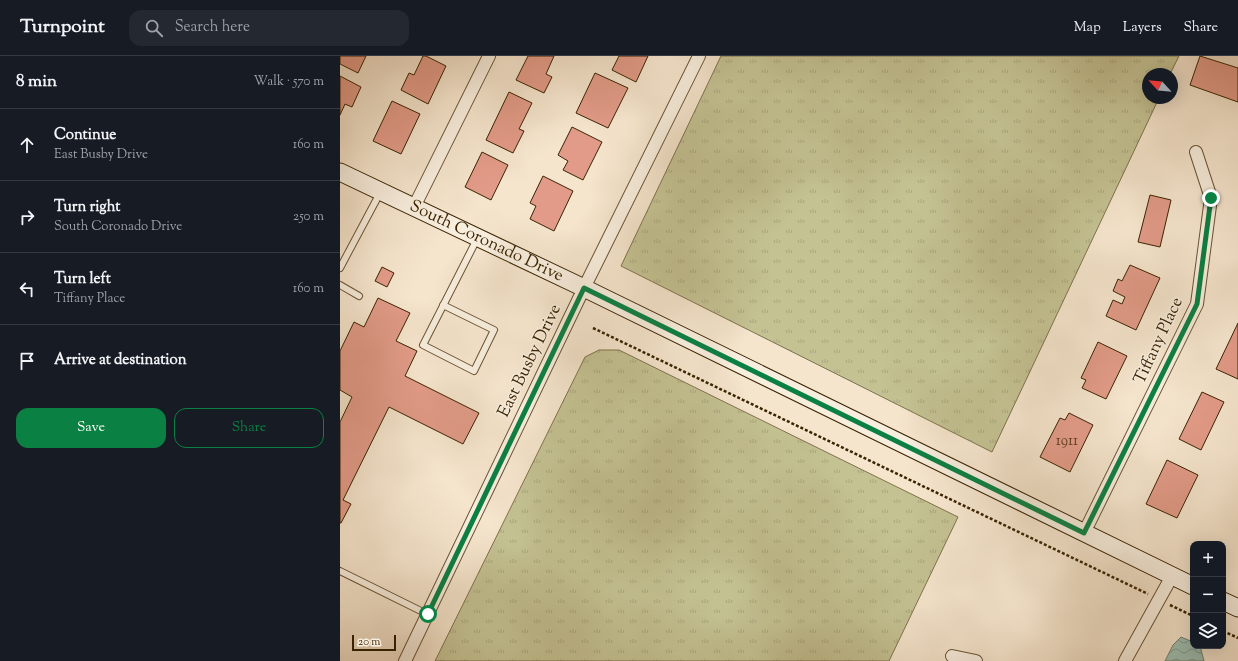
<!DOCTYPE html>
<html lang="en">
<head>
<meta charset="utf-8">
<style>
	:root { --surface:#171b24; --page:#242831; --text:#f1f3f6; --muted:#9ea1a6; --line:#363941; --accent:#0b8043 }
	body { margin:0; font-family:"Sorts Mill Goudy",serif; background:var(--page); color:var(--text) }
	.controls { position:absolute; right:12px; bottom:12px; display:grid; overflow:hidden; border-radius:8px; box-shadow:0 4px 16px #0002 }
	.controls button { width:36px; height:36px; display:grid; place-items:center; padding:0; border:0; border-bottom:1px solid var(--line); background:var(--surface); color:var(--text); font:20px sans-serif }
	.compass { position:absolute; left:802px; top:12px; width:36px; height:36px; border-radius:50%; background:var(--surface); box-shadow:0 4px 16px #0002; rotate:296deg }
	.scale { position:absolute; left:12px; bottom:10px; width:44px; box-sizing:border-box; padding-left:4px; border:2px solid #3a2300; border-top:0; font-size:11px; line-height:14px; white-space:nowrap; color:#3a2300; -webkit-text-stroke:3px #f8eede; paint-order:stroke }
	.stop { position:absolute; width:12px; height:12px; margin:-9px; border:3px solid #0b8043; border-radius:50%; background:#fff }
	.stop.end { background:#0b8043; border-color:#fff; box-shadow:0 1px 4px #0008 }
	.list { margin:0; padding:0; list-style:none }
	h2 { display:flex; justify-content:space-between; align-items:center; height:52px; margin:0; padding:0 16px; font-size:17px }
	h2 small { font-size:13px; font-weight:400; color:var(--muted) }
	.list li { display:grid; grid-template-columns:26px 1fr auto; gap:12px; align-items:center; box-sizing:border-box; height:72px; padding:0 16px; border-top:1px solid var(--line) }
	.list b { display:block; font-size:15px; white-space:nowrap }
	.list p { margin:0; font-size:13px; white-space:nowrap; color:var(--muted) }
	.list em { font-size:13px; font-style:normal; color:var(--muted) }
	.actions { display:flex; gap:8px; padding:12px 16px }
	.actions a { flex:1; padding:9px 0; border:1px solid var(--accent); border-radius:12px; text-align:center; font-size:14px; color:var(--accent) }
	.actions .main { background:var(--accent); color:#fff }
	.icon { flex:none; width:22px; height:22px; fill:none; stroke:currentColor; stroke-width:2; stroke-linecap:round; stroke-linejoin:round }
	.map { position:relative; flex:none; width:898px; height:605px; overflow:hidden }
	header { display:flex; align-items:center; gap:24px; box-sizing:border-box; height:56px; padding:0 20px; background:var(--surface); border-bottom:1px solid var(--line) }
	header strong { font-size:19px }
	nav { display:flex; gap:22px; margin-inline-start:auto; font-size:14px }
	.search { width:280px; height:36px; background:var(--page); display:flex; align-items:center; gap:10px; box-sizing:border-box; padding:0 14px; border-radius:12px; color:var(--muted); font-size:15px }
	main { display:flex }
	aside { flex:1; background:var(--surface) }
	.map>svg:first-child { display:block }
	.grass { fill:url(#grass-tufts); stroke:#7f724a }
	.water { fill:url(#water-waves); stroke:#75816b }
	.building { fill:#e29b88; stroke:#3a2300 }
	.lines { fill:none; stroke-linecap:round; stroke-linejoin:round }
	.lane-casing { stroke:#695433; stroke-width:8 }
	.street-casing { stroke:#695433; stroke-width:14 }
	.secondary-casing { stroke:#3a2300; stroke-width:19 }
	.path { stroke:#3a2300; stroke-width:2.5; stroke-dasharray:3 2; stroke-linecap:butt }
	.lane { stroke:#f8eede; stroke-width:6 }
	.street { stroke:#f8eede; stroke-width:12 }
	.secondary { stroke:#f8eede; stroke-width:17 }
	.route { stroke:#0b8043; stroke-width:5 }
	.labels { text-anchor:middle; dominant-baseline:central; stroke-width:3; stroke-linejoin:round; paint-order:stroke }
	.number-label { font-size:15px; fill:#644122 }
	.street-label { font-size:17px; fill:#3a2300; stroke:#f8eede }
</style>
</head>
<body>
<header>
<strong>Turnpoint</strong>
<div class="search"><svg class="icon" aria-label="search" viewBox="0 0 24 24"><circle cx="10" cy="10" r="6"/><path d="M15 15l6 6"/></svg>Search here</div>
<nav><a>Map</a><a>Layers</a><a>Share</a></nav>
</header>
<main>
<aside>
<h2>8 min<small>Walk · 570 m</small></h2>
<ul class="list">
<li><svg class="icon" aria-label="ahead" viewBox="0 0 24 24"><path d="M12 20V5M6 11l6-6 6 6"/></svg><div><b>Continue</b><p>East Busby Drive</p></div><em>160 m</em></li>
<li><svg class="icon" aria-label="right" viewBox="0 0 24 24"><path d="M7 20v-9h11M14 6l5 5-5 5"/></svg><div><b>Turn right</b><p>South Coronado Drive</p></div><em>250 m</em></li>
<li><svg class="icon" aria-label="left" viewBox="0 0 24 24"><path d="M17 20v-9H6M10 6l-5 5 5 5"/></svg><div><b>Turn left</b><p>Tiffany Place</p></div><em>160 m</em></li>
<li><svg class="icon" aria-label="arrive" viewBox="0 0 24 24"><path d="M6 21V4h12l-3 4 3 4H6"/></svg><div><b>Arrive at destination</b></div></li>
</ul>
<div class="actions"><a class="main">Save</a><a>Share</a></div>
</aside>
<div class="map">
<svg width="898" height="605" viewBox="0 0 898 605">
	<defs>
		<pattern id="grass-tufts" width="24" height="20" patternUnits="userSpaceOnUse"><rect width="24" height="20" fill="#c4c293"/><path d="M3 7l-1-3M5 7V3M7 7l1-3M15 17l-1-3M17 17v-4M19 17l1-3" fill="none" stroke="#a9a67d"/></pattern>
		<pattern id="water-waves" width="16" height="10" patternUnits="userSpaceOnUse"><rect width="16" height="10" fill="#9dbfb3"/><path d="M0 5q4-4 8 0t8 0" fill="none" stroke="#819b8f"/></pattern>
	</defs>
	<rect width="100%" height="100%" fill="#f5e5cd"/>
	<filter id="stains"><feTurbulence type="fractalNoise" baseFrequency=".005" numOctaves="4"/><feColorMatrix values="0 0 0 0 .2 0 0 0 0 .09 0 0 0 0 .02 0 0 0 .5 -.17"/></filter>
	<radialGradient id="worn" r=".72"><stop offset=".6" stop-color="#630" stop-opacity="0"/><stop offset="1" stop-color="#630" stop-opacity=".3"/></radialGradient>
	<!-- grass -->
	<g class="grass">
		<polygon points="381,0 839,0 830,18 808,18 808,42 819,42 652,396 281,210"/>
		<polygon points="259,294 279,294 618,461 549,605 95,605 245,301"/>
	</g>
	<!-- water -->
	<polygon class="water" points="841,581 853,586 853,590 860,590 864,605 825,605 833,589"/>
	<!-- building -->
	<g class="building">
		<polygon points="0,0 26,0 18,17 0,8"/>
		<polygon points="83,0 86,0 106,10 88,48 61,34 69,17 74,19"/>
		<polygon points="188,0 214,0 206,18 212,21 204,37 176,24"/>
		<polygon points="279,0 308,0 296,26 272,14"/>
		<polygon points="860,0 898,12 898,46 850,29"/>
		<polygon points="255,17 288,32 268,72 236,57"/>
		<polygon points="0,20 21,31 12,51 5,48 0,59"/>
		<polygon points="169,36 192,47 179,73 184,75 173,97 146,84"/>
		<polygon points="52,45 80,58 61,98 33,85"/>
		<polygon points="232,71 262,86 243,124 223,114 228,105 218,99"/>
		<polygon points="142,96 168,109 151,144 125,131"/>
		<polygon points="203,120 233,135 214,175 190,163 196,150 190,147"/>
		<polygon points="810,139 831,144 820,191 798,186"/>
		<polygon points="790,209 820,222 796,274 766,260 773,244 782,248 785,241 773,235 778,223 782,225"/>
		<polygon points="42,211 54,217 47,231 35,225"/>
		<polygon points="38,242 70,257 56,285 77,295 65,320 139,357 123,388 49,351 3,444 11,448 1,467 0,467 0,366 12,341 0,334 0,295 14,266 24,271"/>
		<polygon points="898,267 898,323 876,313"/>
		<polygon points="758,286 787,300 766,343 742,332 746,324 741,322"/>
		<polygon points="862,336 884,346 861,394 839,383"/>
		<polygon points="729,357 753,369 730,416 700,401 720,362 725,364"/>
		<polygon points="827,404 858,419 837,462 806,448"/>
	</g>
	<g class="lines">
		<!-- lane casing -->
		<g class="lane-casing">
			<g id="lane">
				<polyline points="0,212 40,137"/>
				<polyline points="0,229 19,240"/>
				<polyline points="103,249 154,274 134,315 83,289 137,183"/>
				<polyline points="0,515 87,558"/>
			</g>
		</g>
		<!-- street casing -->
		<g class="street-casing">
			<g id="street">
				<polyline points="74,151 149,0"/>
				<polyline points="744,477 857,248 871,142 856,96"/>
				<polyline points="612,600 636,605"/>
				<polyline points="65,605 244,232 359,0"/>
				<polyline points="785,605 832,520"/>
			</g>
		</g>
		<!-- secondary casing -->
		<g class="secondary-casing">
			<g id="secondary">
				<path id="s1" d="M0 116 244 232 853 530"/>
				<polyline points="883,545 898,552"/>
			</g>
		</g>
		<!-- path -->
		<g class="path">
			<polyline points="253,272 808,538"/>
			<polyline points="830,549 853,560"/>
			<polyline points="883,575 898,582"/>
		</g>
		<!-- lane -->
		<use href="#lane" class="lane"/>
		<!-- street -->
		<use href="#street" class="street"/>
		<!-- secondary -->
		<use href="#secondary" class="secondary"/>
	</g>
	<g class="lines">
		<!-- route -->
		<polyline class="route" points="88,558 244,232 744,477 857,248 871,142"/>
	</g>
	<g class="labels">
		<!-- number labels -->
		<g class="number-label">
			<text x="727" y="385">1911</text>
		</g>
		<!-- street labels -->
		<g class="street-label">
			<text stroke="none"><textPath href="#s1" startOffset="162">South Coronado Drive</textPath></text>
			<text transform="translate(819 285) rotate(-65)">Tiffany Place</text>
			<text transform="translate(190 305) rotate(-64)">East Busby Drive</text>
		</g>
	</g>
	<rect width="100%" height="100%" filter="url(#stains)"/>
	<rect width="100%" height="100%" fill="url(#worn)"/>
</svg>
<div class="controls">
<button>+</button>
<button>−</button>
<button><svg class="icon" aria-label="layers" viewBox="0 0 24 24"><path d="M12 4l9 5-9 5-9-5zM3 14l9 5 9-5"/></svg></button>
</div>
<svg class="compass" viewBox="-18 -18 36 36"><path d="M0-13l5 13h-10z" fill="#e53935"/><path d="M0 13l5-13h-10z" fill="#9ea1a6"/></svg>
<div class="scale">20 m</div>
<div class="stop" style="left:88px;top:558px"></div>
<div class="stop end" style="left:871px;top:142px"></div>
</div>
</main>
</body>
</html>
